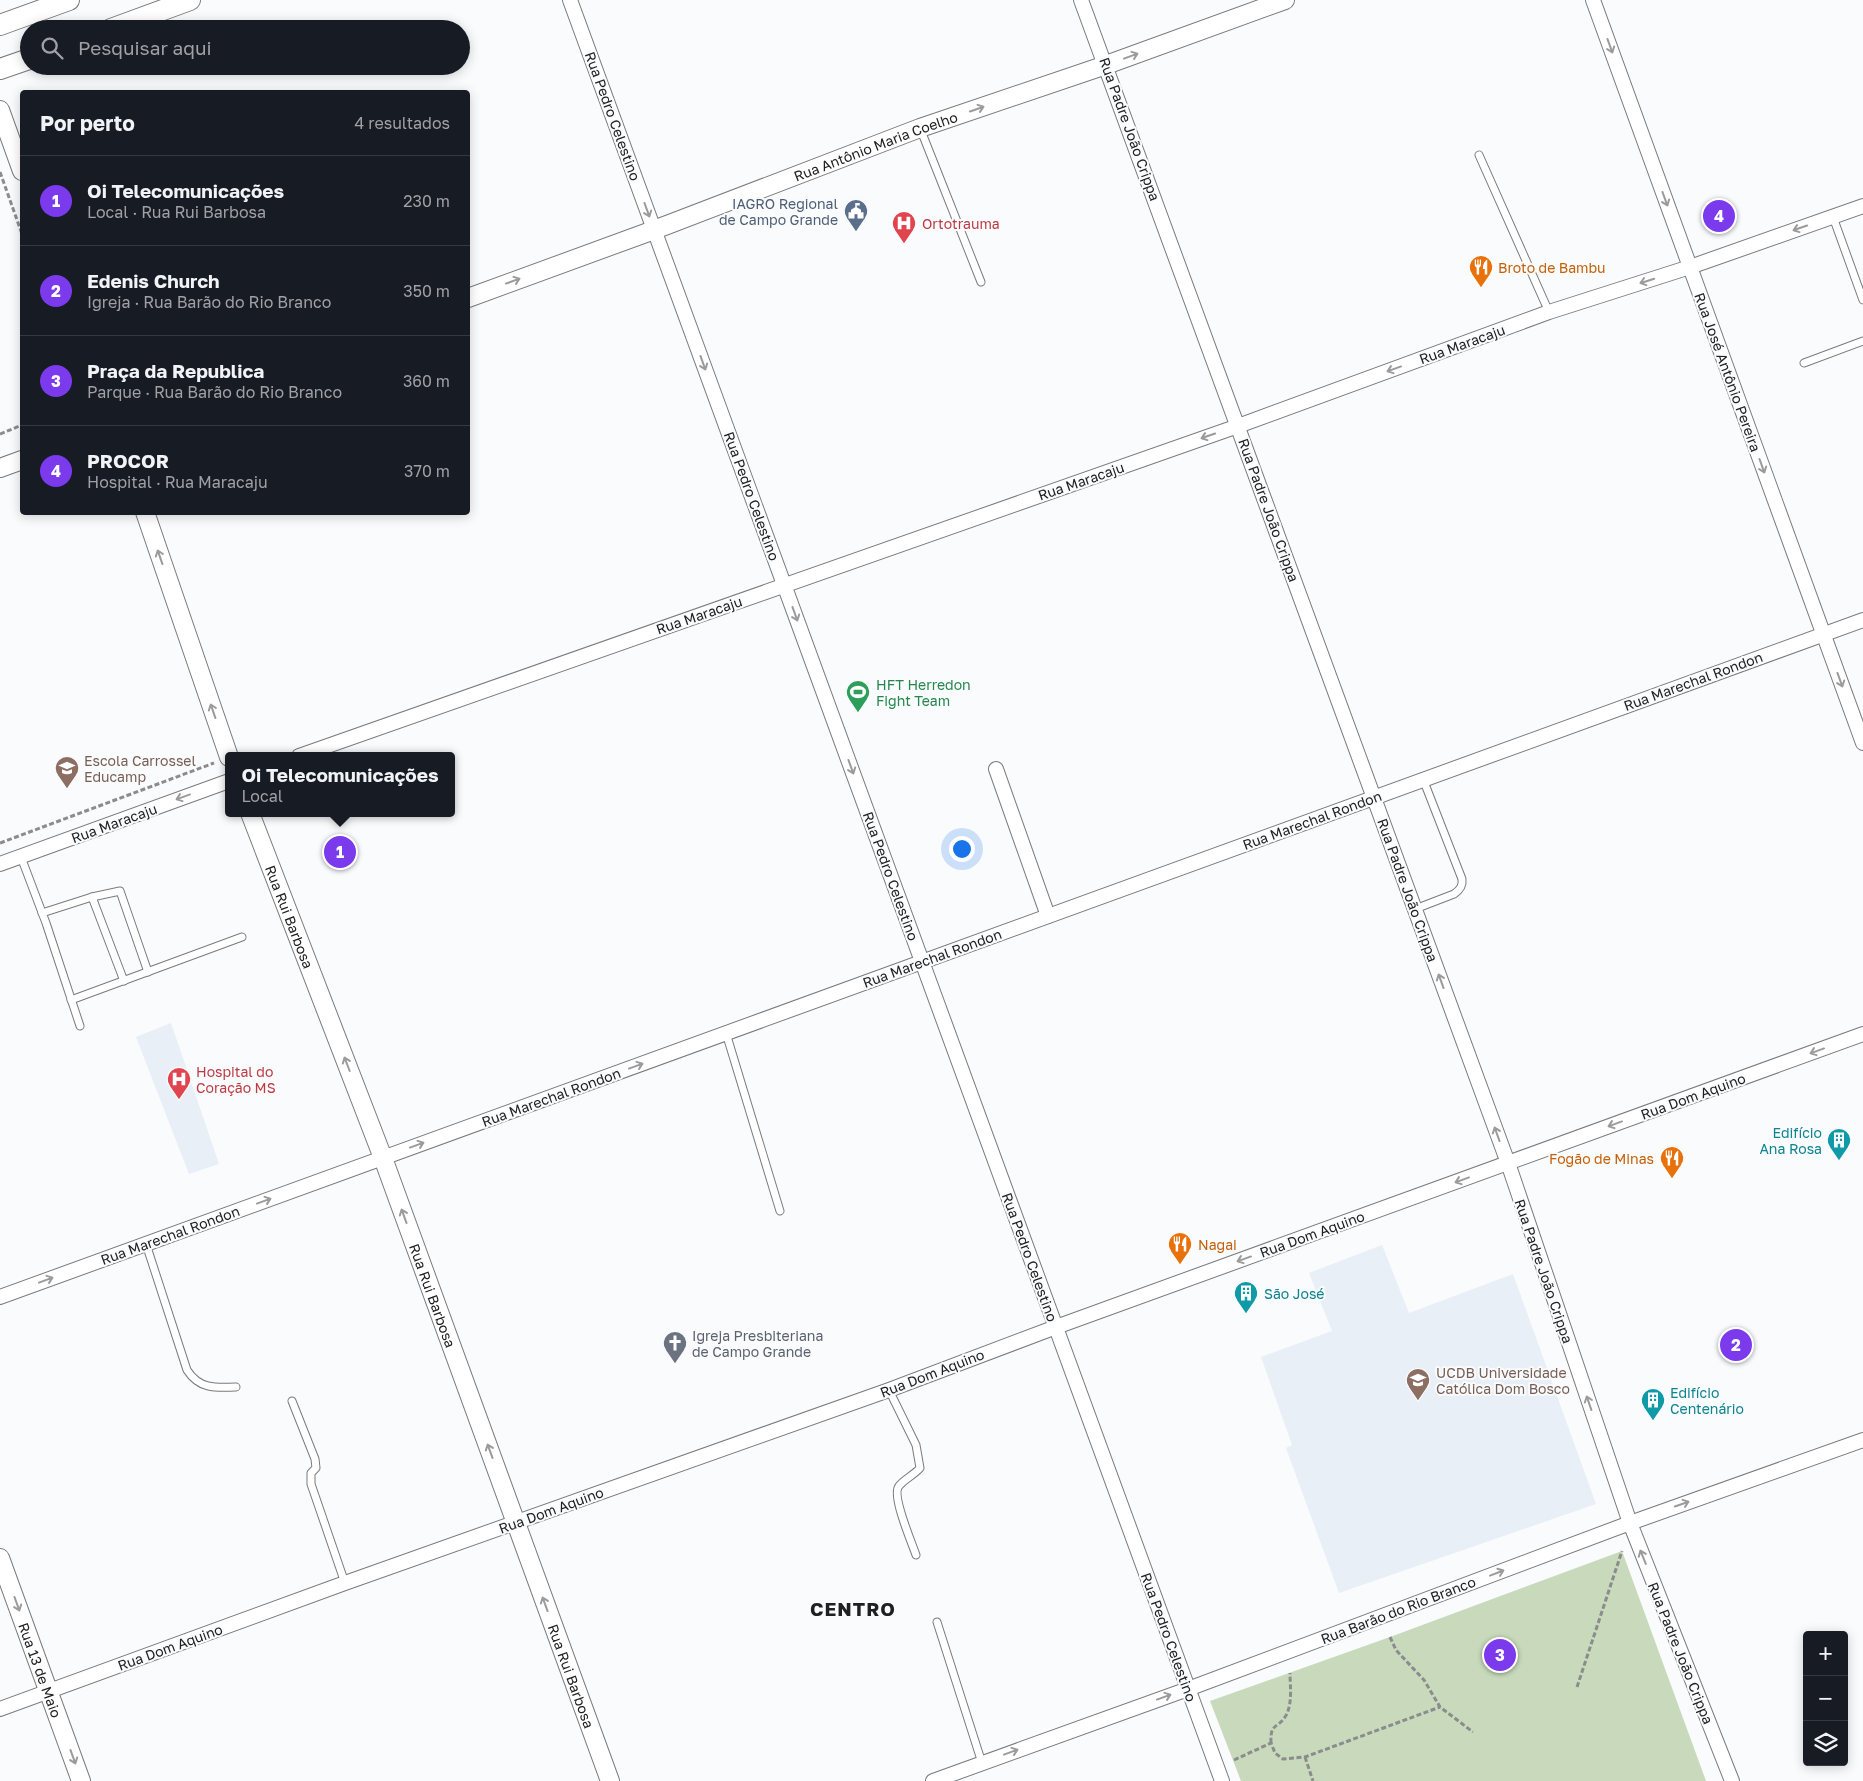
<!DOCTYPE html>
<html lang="pt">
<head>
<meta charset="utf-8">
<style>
	:root { --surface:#171b24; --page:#20242c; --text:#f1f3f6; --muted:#9ea1a6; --line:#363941; --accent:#7c3aed }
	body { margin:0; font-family:"Golos Text",sans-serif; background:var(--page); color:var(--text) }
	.controls { position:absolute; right:15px; bottom:15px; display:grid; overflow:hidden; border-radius:5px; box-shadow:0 2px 12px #0003 }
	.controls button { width:45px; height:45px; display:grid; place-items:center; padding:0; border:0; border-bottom:1px solid var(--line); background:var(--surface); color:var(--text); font:25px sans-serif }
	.you { position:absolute; left:961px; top:848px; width:18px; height:18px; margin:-12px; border:4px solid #fff; border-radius:50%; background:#1a73e8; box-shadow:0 0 0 8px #1a73e833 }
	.badge { display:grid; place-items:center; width:32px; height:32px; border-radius:50%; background:var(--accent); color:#fff; font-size:16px; font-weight:700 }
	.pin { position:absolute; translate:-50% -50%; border:2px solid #fff; box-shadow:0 1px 5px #0006 }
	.popup { position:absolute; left:225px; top:752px; width:230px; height:65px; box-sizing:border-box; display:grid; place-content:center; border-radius:5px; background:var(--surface); filter:drop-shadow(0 1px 4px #0005); font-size:16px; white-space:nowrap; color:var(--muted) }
	.popup b { font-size:19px; color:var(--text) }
	.popup::after { content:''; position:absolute; left:50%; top:100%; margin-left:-10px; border:10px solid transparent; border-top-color:var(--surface) }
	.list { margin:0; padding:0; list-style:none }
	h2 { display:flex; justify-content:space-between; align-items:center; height:65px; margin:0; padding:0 20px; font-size:21px }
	h2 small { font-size:16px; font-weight:400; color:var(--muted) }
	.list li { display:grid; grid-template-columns:32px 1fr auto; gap:15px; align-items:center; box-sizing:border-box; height:90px; padding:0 20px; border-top:1px solid var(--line) }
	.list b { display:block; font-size:19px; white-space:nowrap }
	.list p { margin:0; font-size:16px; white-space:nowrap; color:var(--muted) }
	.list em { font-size:16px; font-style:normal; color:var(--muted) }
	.icon { flex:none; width:28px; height:28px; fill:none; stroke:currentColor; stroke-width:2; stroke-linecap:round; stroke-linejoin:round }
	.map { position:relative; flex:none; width:1863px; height:1781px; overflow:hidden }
	.search { position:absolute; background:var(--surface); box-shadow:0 2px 12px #0003; left:20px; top:20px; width:450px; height:55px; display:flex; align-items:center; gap:12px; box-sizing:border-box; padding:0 18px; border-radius:28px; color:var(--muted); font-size:19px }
	.panel { position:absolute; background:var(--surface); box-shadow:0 2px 12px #0003; left:20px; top:90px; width:450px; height:425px; border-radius:5px }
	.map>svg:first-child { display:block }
	.built { fill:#e8eff7 }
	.green { fill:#c8dabb }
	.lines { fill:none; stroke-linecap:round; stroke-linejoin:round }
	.service-casing { stroke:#7a7b7d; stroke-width:9 }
	.minor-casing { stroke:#7a7b7d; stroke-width:16 }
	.tertiary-casing { stroke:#7a7b7d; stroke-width:20 }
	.secondary-casing { stroke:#7a7b7d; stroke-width:22 }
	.path { stroke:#8b8c8d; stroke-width:3; stroke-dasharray:5 2.5; stroke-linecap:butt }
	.service { stroke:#fff; stroke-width:7 }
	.minor { stroke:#fff; stroke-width:14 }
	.tertiary { stroke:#fff; stroke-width:18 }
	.secondary { stroke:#fff; stroke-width:20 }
	.oneway { stroke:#9b9b9b }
	.labels { text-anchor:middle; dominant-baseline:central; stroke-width:4; stroke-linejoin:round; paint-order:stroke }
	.street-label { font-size:14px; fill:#202021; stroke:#f9fbfd }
	.service-label { font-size:14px; fill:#4e5e75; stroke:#f9fbfd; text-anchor:end }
	.health-label { font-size:14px; fill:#be3a42; stroke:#f9fbfd; text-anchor:start }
	.food-label { font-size:14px; fill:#c56008; stroke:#f9fbfd; text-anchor:start }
	.leisure-label { font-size:14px; fill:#27864d; stroke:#f9fbfd; text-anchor:start }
	.education-label { font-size:14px; fill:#785e54; stroke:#f9fbfd; text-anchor:start }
	.culture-label { font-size:14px; fill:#0d838f; stroke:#f9fbfd; text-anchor:start }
	.worship-label { font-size:14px; fill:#5b616d; stroke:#f9fbfd; text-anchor:start }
	.district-label { font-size:19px; font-weight:bold; letter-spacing:1px; fill:#202021; stroke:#f9fbfd }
</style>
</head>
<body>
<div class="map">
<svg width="1863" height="1781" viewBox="0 0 1863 1781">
	<rect width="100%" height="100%" fill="#f9fbfd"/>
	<!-- built -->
	<g class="built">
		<polygon points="171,1023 219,1164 189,1174 136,1037"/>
		<polygon points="1382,1245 1409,1313 1513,1274 1596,1504 1339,1593 1286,1448 1292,1445 1261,1357 1332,1331 1309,1273"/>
	</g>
	<!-- green -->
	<polygon class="green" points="1622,1551 1706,1781 1241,1781 1210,1701 1390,1637"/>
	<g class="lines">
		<!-- service casing -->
		<g class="service-casing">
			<g id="service">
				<polyline points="920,128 981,282"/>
				<polyline points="1479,155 1549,312"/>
				<polyline points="1833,217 1863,300"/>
				<polyline points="1804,363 1863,341"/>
				<polyline points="21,857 46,923 80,1026"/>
				<polyline points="92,897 124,981"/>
				<path d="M1415 909 1454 894C1460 890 1463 886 1462 879L1423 779"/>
				<polyline points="42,913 92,897 120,891 148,972"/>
				<polyline points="71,1000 242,937"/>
				<polyline points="726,1033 780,1211"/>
				<path d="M146 1244 187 1370C199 1389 215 1388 236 1387"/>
				<path d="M889 1390 916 1445 920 1468C914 1475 903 1480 899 1486 891 1495 912 1543 916 1555"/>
				<polyline points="292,1401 315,1459 316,1468 311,1473 311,1484 345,1583"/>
				<polyline points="937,1622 982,1763"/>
			</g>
		</g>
		<!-- minor casing -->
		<g class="minor-casing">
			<g id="minor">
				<polyline points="570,0 1222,1781"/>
				<polyline points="1081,0 1508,1163 1630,1523 1732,1781"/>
				<polyline points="1593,0 1863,743"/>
				<polyline points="299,756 1238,426 1549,312 1690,267 1863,206"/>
				<polyline points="996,769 1048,916"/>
				<polyline points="0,864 229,781"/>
				<polyline points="0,1297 1863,620"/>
				<polyline points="0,1709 345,1583 889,1390 1056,1327 1863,1034"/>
				<polyline points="933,1781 1188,1689 1630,1523 1863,1440"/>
			</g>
		</g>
		<!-- tertiary casing -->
		<g class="tertiary-casing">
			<g id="tertiary">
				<polyline points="0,110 22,171"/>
				<path id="s1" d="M468 298 654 230 920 128 1106 65 1285 0"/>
				<polyline points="0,468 22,460"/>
				<polyline points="145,512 229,757"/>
				<path id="s2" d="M250 813 383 1158 610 1781"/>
				<path id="s3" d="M0 1558 81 1781"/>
			</g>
		</g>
		<!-- secondary casing -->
		<g class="secondary-casing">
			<g id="secondary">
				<polyline points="0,25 69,0"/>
				<polyline points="111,29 190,0"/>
				<polyline points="0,69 29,59"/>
			</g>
		</g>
		<!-- path -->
		<g class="path">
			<polyline points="0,172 22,234"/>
			<polyline points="0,434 22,425"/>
			<polyline points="0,843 214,763"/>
			<polyline points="1390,1637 1396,1650 1424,1680 1440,1707 1473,1732"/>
			<polyline points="1577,1687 1622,1551"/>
			<path d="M1271 1743C1270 1723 1277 1729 1285 1717 1293 1705 1290 1686 1290 1673"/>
			<polyline points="1305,1757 1313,1781"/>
			<polyline points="1234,1760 1271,1743 1275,1753 1283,1759 1305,1757 1440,1707"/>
		</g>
		<!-- service -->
		<use href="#service" class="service"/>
		<!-- minor -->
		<use href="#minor" class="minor"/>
		<!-- tertiary -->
		<use href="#tertiary" class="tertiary"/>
		<!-- secondary -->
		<use href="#secondary" class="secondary"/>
	</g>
	<!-- one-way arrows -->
	<defs><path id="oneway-shaft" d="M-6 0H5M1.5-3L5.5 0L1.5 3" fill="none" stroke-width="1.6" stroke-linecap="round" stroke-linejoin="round" transform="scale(1.25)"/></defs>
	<g class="oneway">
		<use href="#oneway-shaft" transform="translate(1610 46) rotate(70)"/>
		<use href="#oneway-shaft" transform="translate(1131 56) rotate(-20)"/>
		<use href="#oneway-shaft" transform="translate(977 109) rotate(-19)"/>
		<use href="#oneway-shaft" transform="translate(1665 199) rotate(70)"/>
		<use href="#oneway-shaft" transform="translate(647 210) rotate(70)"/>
		<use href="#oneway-shaft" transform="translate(1800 228) rotate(161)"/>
		<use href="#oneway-shaft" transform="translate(513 281) rotate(-20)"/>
		<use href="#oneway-shaft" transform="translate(1647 281) rotate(162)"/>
		<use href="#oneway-shaft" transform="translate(703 363) rotate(70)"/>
		<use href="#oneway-shaft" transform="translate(1394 369) rotate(160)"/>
		<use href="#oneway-shaft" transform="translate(1208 436) rotate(161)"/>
		<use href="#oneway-shaft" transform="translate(1762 466) rotate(70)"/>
		<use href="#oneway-shaft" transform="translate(160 557) rotate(-109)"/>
		<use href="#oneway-shaft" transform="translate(795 614) rotate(70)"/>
		<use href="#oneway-shaft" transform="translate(1840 680) rotate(70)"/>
		<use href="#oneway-shaft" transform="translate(213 711) rotate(-109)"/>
		<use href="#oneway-shaft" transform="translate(851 767) rotate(70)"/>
		<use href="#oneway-shaft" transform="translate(183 797) rotate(160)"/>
		<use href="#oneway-shaft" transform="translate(1441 981) rotate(-110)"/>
		<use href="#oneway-shaft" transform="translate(1817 1051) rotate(160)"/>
		<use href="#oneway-shaft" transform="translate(347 1064) rotate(-111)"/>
		<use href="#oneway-shaft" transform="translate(636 1066) rotate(-20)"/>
		<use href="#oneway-shaft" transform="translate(1615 1124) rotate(160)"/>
		<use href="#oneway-shaft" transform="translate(1497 1134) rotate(-110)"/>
		<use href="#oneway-shaft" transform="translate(417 1145) rotate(-20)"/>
		<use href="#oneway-shaft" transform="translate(1462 1180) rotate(160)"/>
		<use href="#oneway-shaft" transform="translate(264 1201) rotate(-20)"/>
		<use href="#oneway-shaft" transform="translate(404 1216) rotate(-110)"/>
		<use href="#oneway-shaft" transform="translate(1244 1259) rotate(160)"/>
		<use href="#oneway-shaft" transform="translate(46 1280) rotate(-20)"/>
		<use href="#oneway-shaft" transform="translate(1589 1403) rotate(-109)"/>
		<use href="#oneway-shaft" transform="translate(490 1451) rotate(-110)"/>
		<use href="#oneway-shaft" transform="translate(1682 1504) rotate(-19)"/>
		<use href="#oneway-shaft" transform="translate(1643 1557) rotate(-112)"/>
		<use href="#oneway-shaft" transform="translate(1497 1573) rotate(-21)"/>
		<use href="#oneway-shaft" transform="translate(17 1604) rotate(70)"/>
		<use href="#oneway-shaft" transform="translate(545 1604) rotate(-110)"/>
		<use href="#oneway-shaft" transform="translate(1164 1697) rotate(-20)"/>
		<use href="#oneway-shaft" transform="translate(1011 1752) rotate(-20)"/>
		<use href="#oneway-shaft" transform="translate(73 1757) rotate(70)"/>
	</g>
	<!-- icons -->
	<defs>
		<g id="civic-pin" transform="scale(1.25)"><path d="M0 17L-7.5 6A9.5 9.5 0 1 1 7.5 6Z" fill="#5c6f8a" stroke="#f9fbfd"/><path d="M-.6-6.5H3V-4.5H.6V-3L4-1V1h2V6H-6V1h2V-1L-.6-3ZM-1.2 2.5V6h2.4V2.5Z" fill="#fff"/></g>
		<g id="hospital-pin" transform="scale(1.25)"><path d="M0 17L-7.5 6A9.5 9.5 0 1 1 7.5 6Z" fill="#e0444e" stroke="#f9fbfd"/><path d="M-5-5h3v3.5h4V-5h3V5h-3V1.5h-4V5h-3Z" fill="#fff"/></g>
		<g id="restaurant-pin" transform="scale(1.25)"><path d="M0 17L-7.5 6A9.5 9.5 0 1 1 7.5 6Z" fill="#e8710a" stroke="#f9fbfd"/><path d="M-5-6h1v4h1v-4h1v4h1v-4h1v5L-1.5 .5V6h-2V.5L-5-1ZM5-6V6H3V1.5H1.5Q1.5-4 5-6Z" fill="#fff"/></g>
		<g id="stadium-pin" transform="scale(1.25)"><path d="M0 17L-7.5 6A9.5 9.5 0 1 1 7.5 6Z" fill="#2e9e5b" stroke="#f9fbfd"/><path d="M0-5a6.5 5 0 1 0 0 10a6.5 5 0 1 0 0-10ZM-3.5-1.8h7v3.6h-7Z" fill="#fff"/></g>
		<g id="school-pin" transform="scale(1.25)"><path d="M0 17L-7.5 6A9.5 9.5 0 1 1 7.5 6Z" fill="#8d6e63" stroke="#f9fbfd"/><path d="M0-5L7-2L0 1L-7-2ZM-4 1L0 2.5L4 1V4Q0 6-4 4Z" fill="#fff"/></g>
		<g id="building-pin" transform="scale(1.25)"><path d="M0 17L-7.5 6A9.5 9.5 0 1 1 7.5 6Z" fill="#0f9aa8" stroke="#f9fbfd"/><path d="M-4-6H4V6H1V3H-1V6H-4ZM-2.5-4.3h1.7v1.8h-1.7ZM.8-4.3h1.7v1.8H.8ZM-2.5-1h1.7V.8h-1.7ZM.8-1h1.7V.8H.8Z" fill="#fff"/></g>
		<g id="church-pin" transform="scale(1.25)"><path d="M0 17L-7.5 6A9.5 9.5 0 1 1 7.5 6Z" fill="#6b7280" stroke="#f9fbfd"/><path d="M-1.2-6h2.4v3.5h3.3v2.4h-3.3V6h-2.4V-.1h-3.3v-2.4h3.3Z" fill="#fff"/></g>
		<g id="university-pin" transform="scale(1.25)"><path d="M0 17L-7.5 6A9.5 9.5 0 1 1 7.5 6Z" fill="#8d6e63" stroke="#f9fbfd"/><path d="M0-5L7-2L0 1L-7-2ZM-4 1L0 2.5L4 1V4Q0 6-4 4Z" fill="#fff"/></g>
	</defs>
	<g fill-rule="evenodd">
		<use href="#civic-pin" x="856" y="211"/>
		<use href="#hospital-pin" x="904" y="223"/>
		<use href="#restaurant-pin" x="1481" y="267"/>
		<use href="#stadium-pin" x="858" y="692"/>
		<use href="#school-pin" x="67" y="768"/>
		<use href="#hospital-pin" x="179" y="1079"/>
		<use href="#building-pin" x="1839" y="1140"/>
		<use href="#restaurant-pin" x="1672" y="1158"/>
		<use href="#restaurant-pin" x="1180" y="1244"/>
		<use href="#building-pin" x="1246" y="1293"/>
		<use href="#church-pin" x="675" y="1343"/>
		<use href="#university-pin" x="1418" y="1380"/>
		<use href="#building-pin" x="1653" y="1400"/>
	</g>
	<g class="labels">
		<!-- street labels -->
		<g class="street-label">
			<text transform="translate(613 116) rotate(70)">Rua Pedro Celestino</text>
			<text transform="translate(1130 129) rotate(70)">Rua Padre João Crippa</text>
			<text stroke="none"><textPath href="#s1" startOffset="435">Rua Antônio Maria Coelho</textPath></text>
			<text transform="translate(1462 344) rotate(-20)">Rua Maracaju</text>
			<text transform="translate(1728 372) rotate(70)">Rua José Antônio Pereira</text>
			<text transform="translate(1081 481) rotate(-19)">Rua Maracaju</text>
			<text transform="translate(752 496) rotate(70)">Rua Pedro Celestino</text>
			<text transform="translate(1269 510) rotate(70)">Rua Padre João Crippa</text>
			<text transform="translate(699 615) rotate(-19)">Rua Maracaju</text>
			<text transform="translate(1693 681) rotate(-20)">Rua Marechal Rondon</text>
			<text transform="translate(1312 820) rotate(-20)">Rua Marechal Rondon</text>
			<text transform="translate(114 823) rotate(-20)">Rua Maracaju</text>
			<text transform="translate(891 876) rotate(70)">Rua Pedro Celestino</text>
			<text transform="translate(1408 890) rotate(70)">Rua Padre João Crippa</text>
			<text stroke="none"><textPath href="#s2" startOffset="111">Rua Rui Barbosa</textPath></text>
			<text transform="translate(932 958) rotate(-20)">Rua Marechal Rondon</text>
			<text transform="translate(1693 1096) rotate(-20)">Rua Dom Aquino</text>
			<text transform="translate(551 1097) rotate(-20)">Rua Marechal Rondon</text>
			<text transform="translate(1312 1234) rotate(-20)">Rua Dom Aquino</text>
			<text transform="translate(170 1235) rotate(-20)">Rua Marechal Rondon</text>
			<text transform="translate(1030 1257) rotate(70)">Rua Pedro Celestino</text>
			<text transform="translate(1544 1271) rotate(71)">Rua Padre João Crippa</text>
			<text stroke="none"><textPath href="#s2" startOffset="516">Rua Rui Barbosa</textPath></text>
			<text transform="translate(932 1373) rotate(-21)">Rua Dom Aquino</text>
			<text transform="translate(551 1510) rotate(-20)">Rua Dom Aquino</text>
			<text transform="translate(1398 1610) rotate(-21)">Rua Barão do Rio Branco</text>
			<text transform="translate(1169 1637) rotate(70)">Rua Pedro Celestino</text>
			<text transform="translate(170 1647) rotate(-20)">Rua Dom Aquino</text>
			<text transform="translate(1681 1653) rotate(68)">Rua Padre João Crippa</text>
			<text stroke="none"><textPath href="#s3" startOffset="119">Rua 13 de Maio</textPath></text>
			<text stroke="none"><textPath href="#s2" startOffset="921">Rua Rui Barbosa</textPath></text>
		</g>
		<!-- service labels -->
		<g class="service-label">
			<text x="838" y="203">IAGRO Regional<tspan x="838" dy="16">de Campo Grande</tspan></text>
		</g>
		<!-- health labels -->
		<g class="health-label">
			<text x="922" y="223">Ortotrauma</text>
			<text x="196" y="1071">Hospital do<tspan x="196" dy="16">Coração MS</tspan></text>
		</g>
		<!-- food labels -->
		<g class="food-label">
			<text x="1498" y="267">Broto de Bambu</text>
			<text x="1654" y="1158" text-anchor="end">Fogão de Minas</text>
			<text x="1198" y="1244">Nagai</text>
		</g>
		<!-- leisure labels -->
		<g class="leisure-label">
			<text x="876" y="684">HFT Herredon<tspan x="876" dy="16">Fight Team</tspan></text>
		</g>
		<!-- education labels -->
		<g class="education-label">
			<text x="84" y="760">Escola Carrossel<tspan x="84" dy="16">Educamp</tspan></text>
			<text x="1436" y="1372">UCDB Universidade<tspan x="1436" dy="16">Católica Dom Bosco</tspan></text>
		</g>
		<!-- culture labels -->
		<g class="culture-label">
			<text x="1822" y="1132" text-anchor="end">Edifício<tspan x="1822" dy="16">Ana Rosa</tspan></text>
			<text x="1264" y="1293">São José</text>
			<text x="1670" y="1392">Edifício<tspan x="1670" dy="16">Centenário</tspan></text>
		</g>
		<!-- worship labels -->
		<g class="worship-label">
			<text x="692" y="1335">Igreja Presbiteriana<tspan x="692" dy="16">de Campo Grande</tspan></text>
		</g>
		<!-- district labels -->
		<g class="district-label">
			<text x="853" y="1608">CENTRO</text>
		</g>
	</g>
</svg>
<div class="controls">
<button>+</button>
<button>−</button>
<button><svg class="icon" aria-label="layers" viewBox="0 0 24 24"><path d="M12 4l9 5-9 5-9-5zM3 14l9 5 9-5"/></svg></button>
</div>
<div class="you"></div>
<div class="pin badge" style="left:340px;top:852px">1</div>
<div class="popup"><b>Oi Telecomunicações</b>Local</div>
<div class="pin badge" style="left:1736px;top:1345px">2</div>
<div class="pin badge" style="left:1500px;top:1655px">3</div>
<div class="pin badge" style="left:1719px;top:216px">4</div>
<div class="search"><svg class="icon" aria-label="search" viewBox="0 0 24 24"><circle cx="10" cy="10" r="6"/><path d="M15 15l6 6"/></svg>Pesquisar aqui</div>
<section class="panel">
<h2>Por perto<small>4 resultados</small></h2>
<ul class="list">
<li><span class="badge">1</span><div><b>Oi Telecomunicações</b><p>Local · Rua Rui Barbosa</p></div><em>230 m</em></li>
<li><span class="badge">2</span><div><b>Edenis Church</b><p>Igreja · Rua Barão do Rio Branco</p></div><em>350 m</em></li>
<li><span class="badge">3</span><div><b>Praça da Republica</b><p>Parque · Rua Barão do Rio Branco</p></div><em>360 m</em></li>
<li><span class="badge">4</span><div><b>PROCOR</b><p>Hospital · Rua Maracaju</p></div><em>370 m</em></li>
</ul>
</section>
</div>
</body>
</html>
